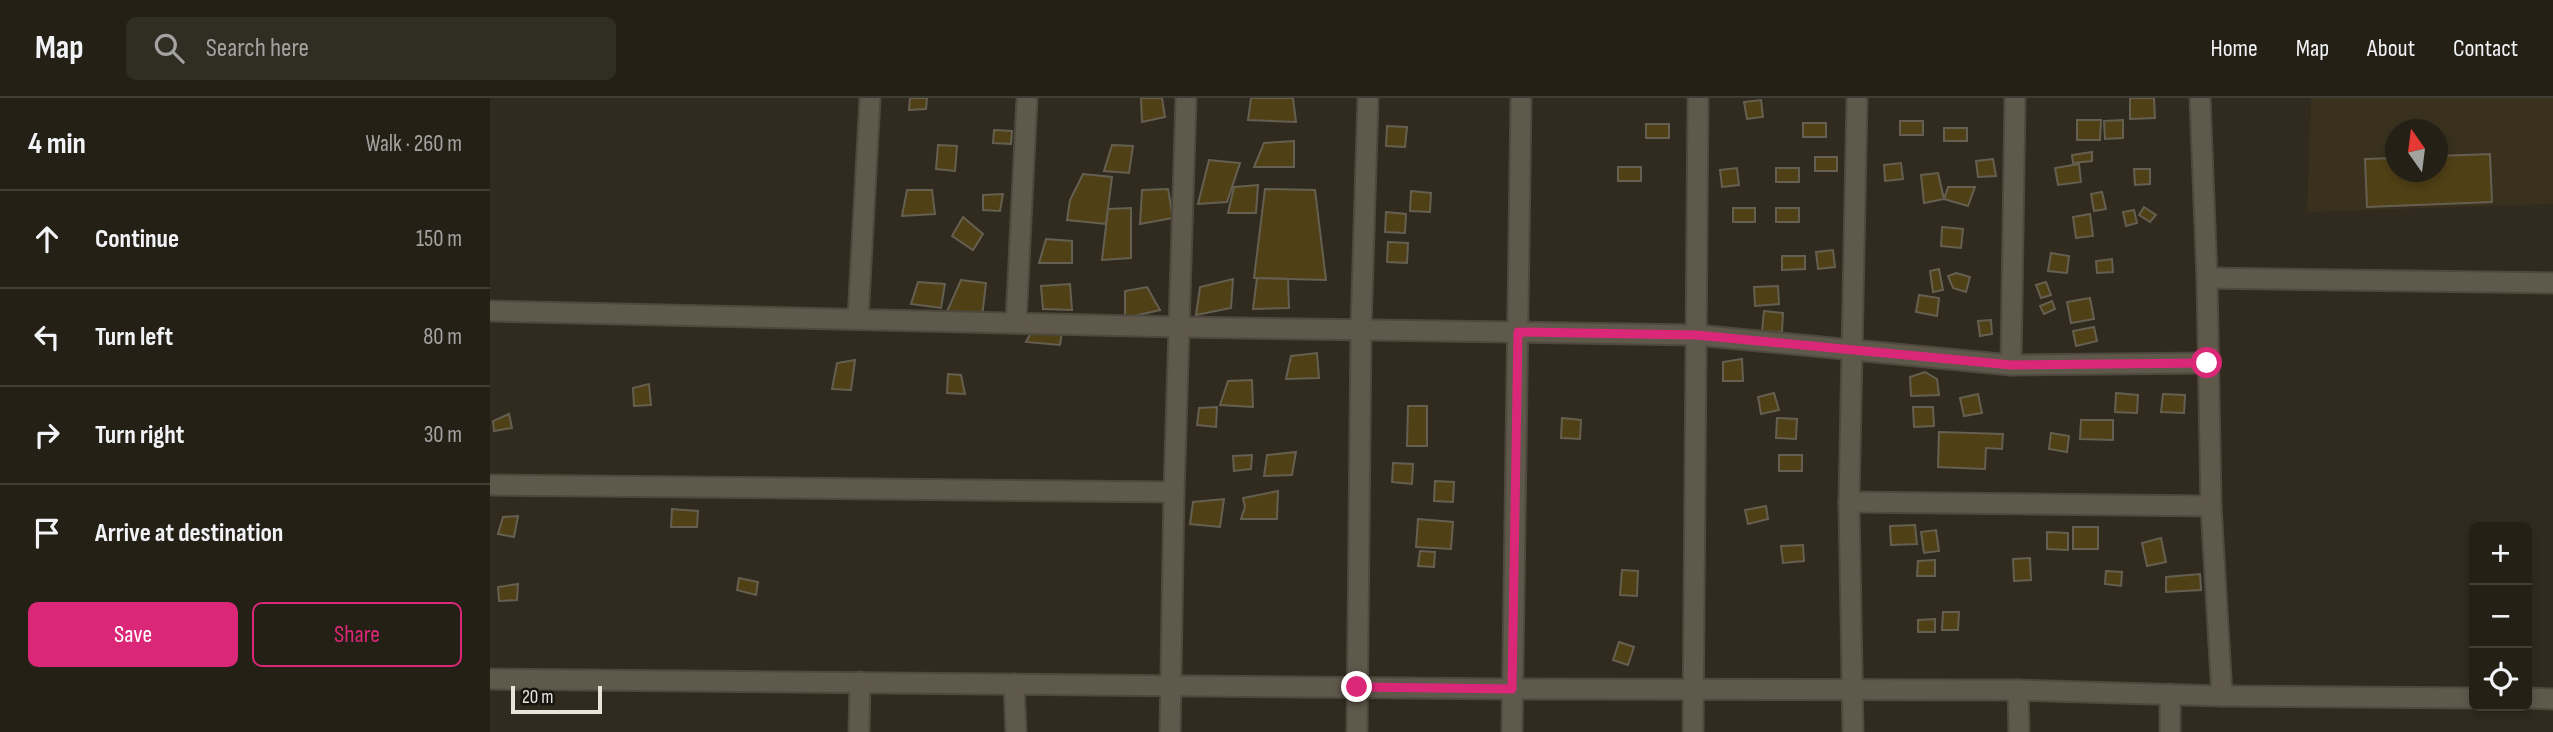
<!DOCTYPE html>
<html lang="en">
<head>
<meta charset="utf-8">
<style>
	:root { --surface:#242016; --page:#302d23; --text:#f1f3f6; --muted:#a3a3a1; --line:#413e35; --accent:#db2777 }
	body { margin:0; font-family:"Sofia Sans Condensed",sans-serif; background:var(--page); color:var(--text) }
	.controls { position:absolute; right:21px; bottom:21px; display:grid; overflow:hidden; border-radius:10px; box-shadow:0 4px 10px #0003 }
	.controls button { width:63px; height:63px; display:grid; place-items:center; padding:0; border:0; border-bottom:2px solid var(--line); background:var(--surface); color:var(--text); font:35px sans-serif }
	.compass { position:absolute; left:1895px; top:21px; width:63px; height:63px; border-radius:50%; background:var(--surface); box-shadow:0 4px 10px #0003; rotate:346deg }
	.scale { position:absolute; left:21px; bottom:18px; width:91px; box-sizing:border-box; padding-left:7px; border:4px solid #e7e4db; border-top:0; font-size:19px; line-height:24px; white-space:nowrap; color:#e7e4db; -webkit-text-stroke:5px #16140e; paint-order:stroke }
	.stop { position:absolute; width:21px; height:21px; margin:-16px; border:5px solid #db2777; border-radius:50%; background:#fff }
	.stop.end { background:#db2777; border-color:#fff; box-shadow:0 2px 7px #0008 }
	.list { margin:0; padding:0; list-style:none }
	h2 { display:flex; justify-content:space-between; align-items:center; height:91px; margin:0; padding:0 28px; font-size:30px }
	h2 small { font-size:23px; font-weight:400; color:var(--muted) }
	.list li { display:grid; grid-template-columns:46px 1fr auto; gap:21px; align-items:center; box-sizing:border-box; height:98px; padding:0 28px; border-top:2px solid var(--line) }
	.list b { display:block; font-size:26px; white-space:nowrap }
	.list em { font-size:23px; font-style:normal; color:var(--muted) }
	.actions { display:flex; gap:14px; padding:21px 28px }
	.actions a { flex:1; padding:16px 0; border:2px solid var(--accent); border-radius:10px; text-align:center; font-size:24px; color:var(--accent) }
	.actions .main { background:var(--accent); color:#fff }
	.icon { flex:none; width:38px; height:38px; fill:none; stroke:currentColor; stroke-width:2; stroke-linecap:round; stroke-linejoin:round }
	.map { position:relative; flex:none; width:2063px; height:634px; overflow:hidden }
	header { display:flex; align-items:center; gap:42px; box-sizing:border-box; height:98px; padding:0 35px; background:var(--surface); border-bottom:2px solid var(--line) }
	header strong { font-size:33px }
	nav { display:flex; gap:38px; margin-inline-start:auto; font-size:24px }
	.search { width:490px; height:63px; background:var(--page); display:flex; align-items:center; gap:18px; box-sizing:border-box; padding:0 24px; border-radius:10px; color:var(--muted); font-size:26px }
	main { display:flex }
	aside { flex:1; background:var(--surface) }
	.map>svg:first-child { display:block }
	.built { fill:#39311e; fill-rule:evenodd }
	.building { fill:#504016; stroke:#655f51; stroke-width:2 }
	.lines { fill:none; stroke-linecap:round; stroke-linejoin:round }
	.minor-casing { stroke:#4e493e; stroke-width:23 }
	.tertiary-casing { stroke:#4e493e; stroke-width:23 }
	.minor { stroke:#5f594b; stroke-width:19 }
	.tertiary { stroke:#5f594b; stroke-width:19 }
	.route { stroke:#db2777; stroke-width:9 }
</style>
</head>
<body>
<header>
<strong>Map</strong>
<div class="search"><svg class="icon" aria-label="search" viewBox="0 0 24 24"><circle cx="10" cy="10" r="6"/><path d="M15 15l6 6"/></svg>Search here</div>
<nav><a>Home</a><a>Map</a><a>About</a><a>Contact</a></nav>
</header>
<main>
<aside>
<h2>4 min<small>Walk · 260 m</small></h2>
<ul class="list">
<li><svg class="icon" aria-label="ahead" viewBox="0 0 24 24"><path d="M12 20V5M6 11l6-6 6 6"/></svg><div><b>Continue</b></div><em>150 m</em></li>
<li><svg class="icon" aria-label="left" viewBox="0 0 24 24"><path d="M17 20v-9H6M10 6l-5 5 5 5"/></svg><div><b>Turn left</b></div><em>80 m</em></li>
<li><svg class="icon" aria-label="right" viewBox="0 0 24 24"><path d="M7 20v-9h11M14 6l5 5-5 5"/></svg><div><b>Turn right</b></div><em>30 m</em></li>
<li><svg class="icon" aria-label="arrive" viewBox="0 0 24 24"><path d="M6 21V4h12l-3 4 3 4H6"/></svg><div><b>Arrive at destination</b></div></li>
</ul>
<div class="actions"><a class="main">Save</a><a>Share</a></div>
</aside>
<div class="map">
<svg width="2063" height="634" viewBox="0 0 2063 634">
	<rect width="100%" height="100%" fill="#302b1e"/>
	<!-- built -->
	<path class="built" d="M1821 0H2063V106L1817 114ZM1906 32H1948V74H1906Z"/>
	<!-- building -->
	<g class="building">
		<polygon points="420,0 437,0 436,11 419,12"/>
		<polygon points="651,0 672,0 675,19 652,24"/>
		<polygon points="761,0 803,0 806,24 758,22"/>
		<polygon points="1640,0 1664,0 1665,20 1640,21"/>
		<polygon points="1271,2 1273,19 1257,21 1254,4"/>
		<polygon points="1587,22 1611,22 1610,42 1587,42"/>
		<polygon points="1633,22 1633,40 1615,41 1614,23"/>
		<rect x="1410" y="23" width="23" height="14"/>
		<rect x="1313" y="25" width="23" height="14"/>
		<rect x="1156" y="26" width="23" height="14"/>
		<polygon points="897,28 917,29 915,49 896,48"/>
		<rect x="1454" y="30" width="23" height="13"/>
		<polygon points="504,32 522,33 521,46 503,45"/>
		<polygon points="804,43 804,69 764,69 774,45"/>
		<polygon points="448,47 467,48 465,73 446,71"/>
		<polygon points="622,47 643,48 639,75 614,73"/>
		<polygon points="1602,54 1602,63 1583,65 1582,57"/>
		<polygon points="2000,56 2002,104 1877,109 1875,61 1906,60 1906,74 1948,74 1948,58"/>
		<rect x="1325" y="59" width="22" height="14"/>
		<polygon points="1503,61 1506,78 1488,79 1486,63"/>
		<polygon points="719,62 750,65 737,104 708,106"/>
		<polygon points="1411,65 1413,81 1395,83 1394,67"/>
		<polygon points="1589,66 1591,84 1568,87 1565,70"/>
		<rect x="1128" y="69" width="23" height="14"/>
		<polygon points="1247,70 1249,87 1232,89 1230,72"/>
		<rect x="1286" y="70" width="23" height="14"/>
		<polygon points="1644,71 1660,71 1660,86 1645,87"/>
		<polygon points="1448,75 1454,101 1434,105 1431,77"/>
		<polygon points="593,76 622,79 616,126 577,122 580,102"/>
		<polygon points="768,87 766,115 738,115 744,89"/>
		<polygon points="1458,89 1485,89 1478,108 1454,101"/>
		<polygon points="678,91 683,120 650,126 652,92"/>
		<polygon points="775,91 825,92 836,182 764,180"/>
		<polygon points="417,92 442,92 445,116 412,118"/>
		<polygon points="921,93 941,95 940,114 920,113"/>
		<polygon points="1612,94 1616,111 1604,113 1601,96"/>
		<polygon points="513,96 510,113 493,112 493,97"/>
		<polygon points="1654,109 1666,117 1660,124 1649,117"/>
		<polygon points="641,110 641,160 612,162 618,111"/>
		<rect x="1243" y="110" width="22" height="14"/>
		<rect x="1286" y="110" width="23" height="14"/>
		<polygon points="1644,112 1647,125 1636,128 1633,114"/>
		<polygon points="896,114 916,116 915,135 895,134"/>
		<polygon points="1600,116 1603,138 1586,140 1583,119"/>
		<polygon points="473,119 493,136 483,152 462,138"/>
		<polygon points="1452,129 1473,131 1471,150 1451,148"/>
		<polygon points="556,141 582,143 582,165 549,165"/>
		<polygon points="898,144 918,145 917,165 897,164"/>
		<polygon points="1343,152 1345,169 1328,171 1326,154"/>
		<polygon points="1561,155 1579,158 1577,175 1558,173"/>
		<polygon points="1292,158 1315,158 1315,171 1292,172"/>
		<polygon points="1622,161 1623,174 1607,175 1606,163"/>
		<polygon points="1449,171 1453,192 1443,194 1440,173"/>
		<polygon points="1466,175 1480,179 1476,194 1463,190 1458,178"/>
		<polygon points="767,180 798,181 799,210 763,211"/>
		<polygon points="743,181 741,210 706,217 710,189"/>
		<polygon points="471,182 496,185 492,219 455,218"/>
		<polygon points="428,184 455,186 451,210 421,206"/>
		<polygon points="1556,184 1561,197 1551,200 1546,187"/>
		<polygon points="580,186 582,212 553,211 551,188"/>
		<polygon points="1288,188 1289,206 1265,208 1264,189"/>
		<polygon points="657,189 670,212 635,220 635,193"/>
		<polygon points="1429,197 1449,200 1447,218 1426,214"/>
		<polygon points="1600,200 1604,221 1581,225 1577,204"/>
		<polygon points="1562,203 1565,211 1554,216 1550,208"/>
		<polygon points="1274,213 1293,215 1292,234 1272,233"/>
		<polygon points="1501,222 1502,236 1490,238 1488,223"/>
		<polygon points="545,227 573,227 570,247 536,244"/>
		<polygon points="1604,229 1607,243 1586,248 1583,233"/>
		<polygon points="827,255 829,280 796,281 801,258"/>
		<polygon points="1252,261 1253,283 1233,283 1233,264"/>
		<polygon points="365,262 361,292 342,291 347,265"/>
		<polygon points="1435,274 1447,281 1449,297 1421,298 1420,279"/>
		<polygon points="458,276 471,277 475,296 457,295"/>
		<polygon points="762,282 763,309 730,307 738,283"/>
		<polygon points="159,286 161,307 144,308 143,290"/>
		<polygon points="1284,295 1289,312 1271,316 1268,299"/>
		<polygon points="1626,295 1648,297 1647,315 1625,314"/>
		<polygon points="1488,296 1492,315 1474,318 1470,300"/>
		<polygon points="1673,296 1695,297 1694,315 1671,314"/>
		<polygon points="918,308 937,308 937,348 917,348"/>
		<polygon points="727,309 726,329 707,327 709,310"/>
		<polygon points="1423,309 1443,309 1444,328 1424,329"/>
		<polygon points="19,316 22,330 4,333 3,323"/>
		<polygon points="1072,320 1091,322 1090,341 1071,340"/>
		<polygon points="1287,320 1307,321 1306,341 1286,340"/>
		<polygon points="1591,322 1623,322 1623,342 1590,341"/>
		<polygon points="1449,334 1513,336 1512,351 1496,350 1495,371 1448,369"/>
		<polygon points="1561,335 1579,338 1577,354 1559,351"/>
		<polygon points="806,354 802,377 774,378 777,357"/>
		<polygon points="762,357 761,371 744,373 743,358"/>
		<rect x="1289" y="357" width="23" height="16"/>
		<polygon points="903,365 923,366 922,386 902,384"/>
		<polygon points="945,383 964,384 963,404 944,403"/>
		<polygon points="788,393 787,421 751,421 755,409 753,400"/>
		<polygon points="734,401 730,429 700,426 703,404"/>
		<polygon points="1276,408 1278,421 1258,426 1255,412"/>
		<polygon points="182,411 208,413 207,429 181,429"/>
		<polygon points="28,418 24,439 8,436 13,419"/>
		<polygon points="928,421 963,424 961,451 926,449"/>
		<polygon points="1425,427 1427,446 1401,447 1400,428"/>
		<rect x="1583" y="429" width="25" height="22"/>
		<polygon points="1446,432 1449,453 1434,455 1431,434"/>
		<polygon points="1557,434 1578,435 1578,452 1557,451"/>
		<polygon points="1671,440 1676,464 1657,468 1652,445"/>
		<polygon points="1313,447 1314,463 1293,465 1291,448"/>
		<polygon points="930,453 945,454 944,469 928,468"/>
		<polygon points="1540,460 1541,482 1524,483 1523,461"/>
		<polygon points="1445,462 1445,478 1427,478 1428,463"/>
		<polygon points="1132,472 1148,473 1147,498 1130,497"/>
		<polygon points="1616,473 1632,474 1631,488 1615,486"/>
		<polygon points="1710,476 1711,492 1676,494 1676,479"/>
		<polygon points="249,480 268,484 266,497 247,492"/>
		<polygon points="28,486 27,502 9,503 8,489"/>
		<polygon points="1453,514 1469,514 1468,532 1452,532"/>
		<polygon points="1445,521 1445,534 1428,534 1428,522"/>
		<polygon points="1129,544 1144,549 1138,567 1123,562"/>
	</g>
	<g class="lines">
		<!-- minor casing -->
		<g class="minor-casing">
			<g id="minor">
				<polyline points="1710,0 1717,180 1721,408 1732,598"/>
				<polyline points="1717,180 2063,185"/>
				<polyline points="0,213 689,229 1206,237 1521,267 1717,265"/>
				<polyline points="368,221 380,0"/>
				<polyline points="526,224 537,0"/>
				<polyline points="1521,267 1525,0"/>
				<polyline points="0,387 684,394"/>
				<polyline points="1359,404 1721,408"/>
				<polyline points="0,581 1022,591 1528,592 1732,598 1984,600"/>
				<polyline points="524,586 526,634"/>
				<polyline points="1528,592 1529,634"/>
				<polyline points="1680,596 1680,634"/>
				<polyline points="2037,600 2063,601"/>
				<polyline points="369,634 370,584"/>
				<polyline points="680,634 684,394 696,0"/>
				<polyline points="867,634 871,231 878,0"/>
				<polyline points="1203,634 1208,0"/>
				<polyline points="1363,634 1359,404 1367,0"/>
			</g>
		</g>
		<!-- tertiary casing -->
		<g class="tertiary-casing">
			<polyline id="tertiary" points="1022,634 1031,0"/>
		</g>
		<!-- minor -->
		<use href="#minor" class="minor"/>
		<!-- tertiary -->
		<use href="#tertiary" class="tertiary"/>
	</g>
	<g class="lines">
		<!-- route -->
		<polyline class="route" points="867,589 1022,591 1028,234 1206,237 1521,267 1717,265"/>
	</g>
</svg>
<div class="controls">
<button>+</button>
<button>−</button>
<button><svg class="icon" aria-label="locate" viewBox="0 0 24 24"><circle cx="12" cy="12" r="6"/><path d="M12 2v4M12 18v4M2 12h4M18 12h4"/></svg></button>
</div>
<svg class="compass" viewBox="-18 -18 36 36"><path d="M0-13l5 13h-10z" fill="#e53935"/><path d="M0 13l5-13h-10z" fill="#a3a3a1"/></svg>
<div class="scale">20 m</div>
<div class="stop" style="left:1717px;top:265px"></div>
<div class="stop end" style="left:867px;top:589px"></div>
</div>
</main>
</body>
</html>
